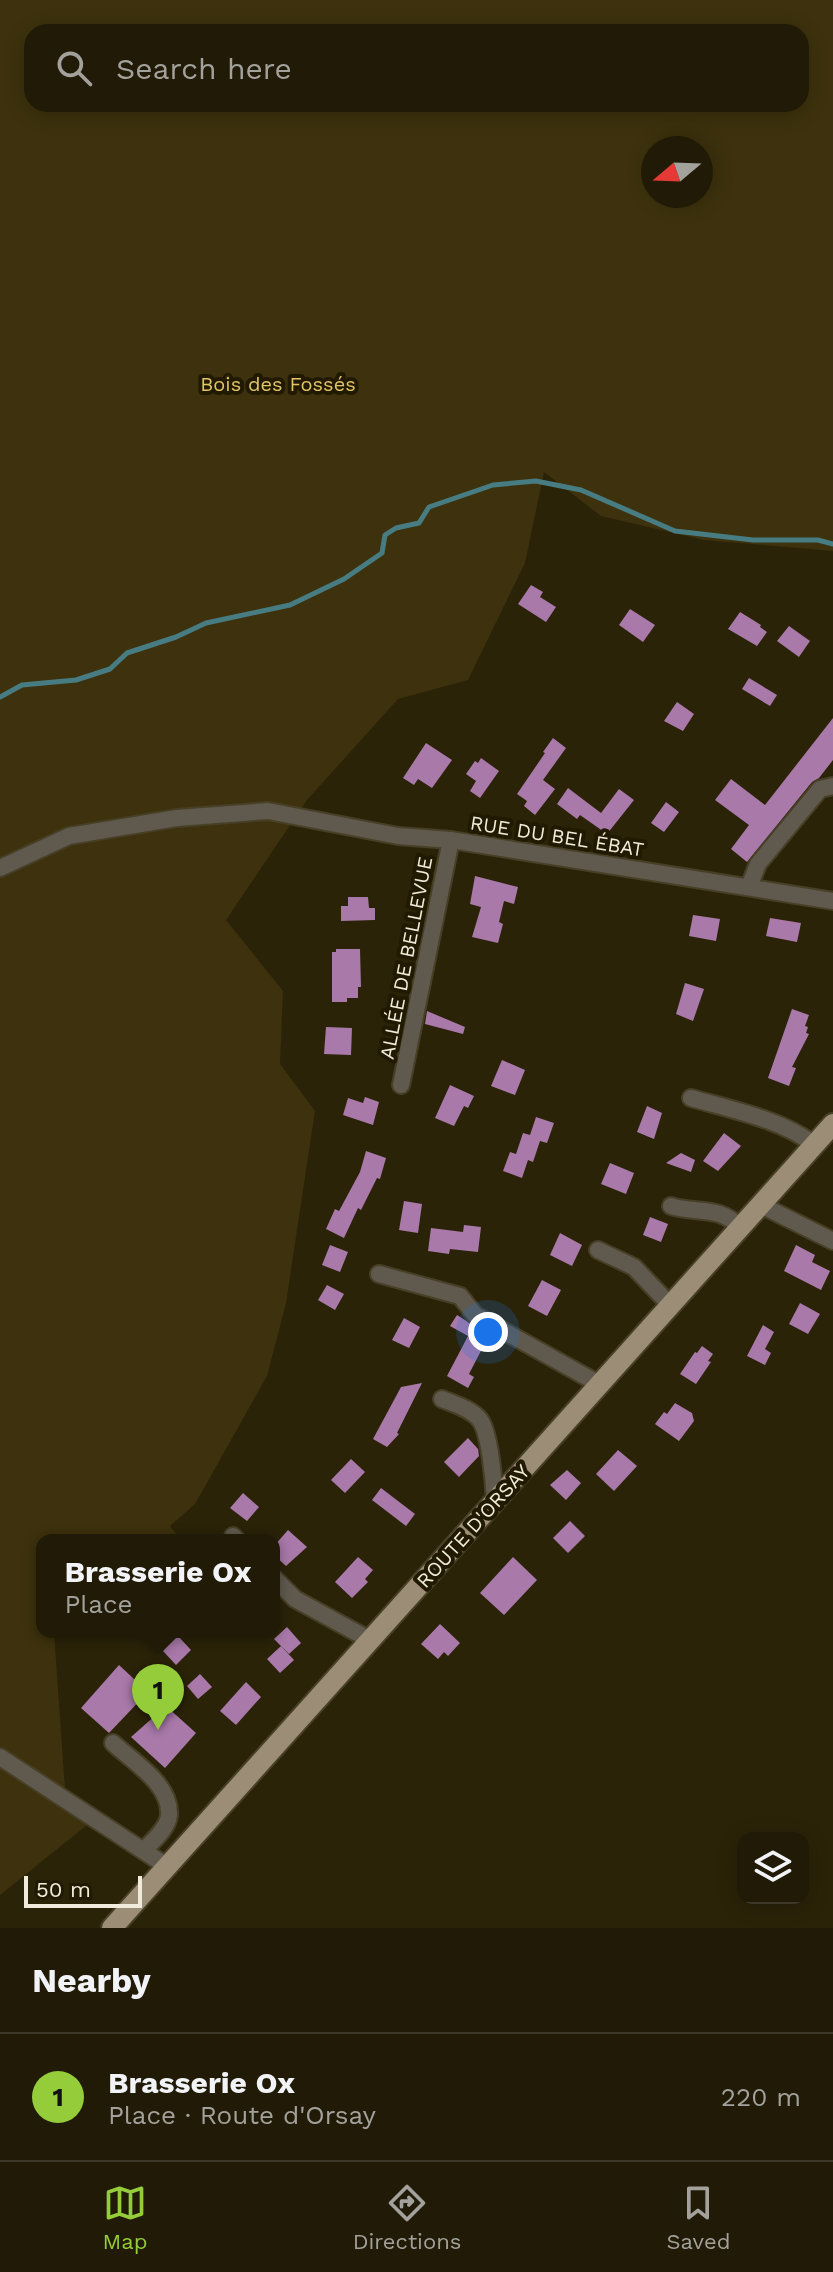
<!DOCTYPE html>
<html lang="en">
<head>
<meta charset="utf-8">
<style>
	:root { --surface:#201a06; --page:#2d2714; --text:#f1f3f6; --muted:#a2a19b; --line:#3d3828; --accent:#95cc3a }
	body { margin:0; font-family:"Work Sans",sans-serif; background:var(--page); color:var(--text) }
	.controls { position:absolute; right:24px; bottom:24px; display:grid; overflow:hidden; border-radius:16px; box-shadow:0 4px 20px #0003 }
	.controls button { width:72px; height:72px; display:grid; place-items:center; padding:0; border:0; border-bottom:2px solid var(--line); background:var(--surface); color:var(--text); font:40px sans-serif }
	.compass { position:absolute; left:641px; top:136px; width:72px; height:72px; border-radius:50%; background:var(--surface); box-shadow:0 4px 20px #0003; rotate:251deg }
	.scale { position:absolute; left:24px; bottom:20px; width:118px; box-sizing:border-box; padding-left:8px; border:4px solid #f0ebdb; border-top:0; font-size:22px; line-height:28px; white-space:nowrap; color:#f0ebdb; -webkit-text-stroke:6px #211a01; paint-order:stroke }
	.you { position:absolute; left:488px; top:1332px; width:28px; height:28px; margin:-20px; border:6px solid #fff; border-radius:50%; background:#1a73e8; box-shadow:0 0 0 12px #1a73e833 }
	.badge { display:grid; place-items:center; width:52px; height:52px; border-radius:50%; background:var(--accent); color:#111; font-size:26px; font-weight:700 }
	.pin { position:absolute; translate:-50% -66px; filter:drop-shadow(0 2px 4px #0008) }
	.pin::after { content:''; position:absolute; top:42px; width:28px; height:24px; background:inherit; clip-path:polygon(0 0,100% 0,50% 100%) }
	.popup { position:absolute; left:36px; top:1534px; width:244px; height:104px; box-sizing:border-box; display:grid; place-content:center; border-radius:16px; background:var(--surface); filter:drop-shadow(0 2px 6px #0005); font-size:26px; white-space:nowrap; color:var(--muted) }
	.popup b { font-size:30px; color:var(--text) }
	.popup::after { content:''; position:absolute; left:50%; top:100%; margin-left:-16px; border:16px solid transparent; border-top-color:var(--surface) }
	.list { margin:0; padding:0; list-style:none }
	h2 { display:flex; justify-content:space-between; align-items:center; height:104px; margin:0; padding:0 32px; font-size:34px }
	h2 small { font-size:26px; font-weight:400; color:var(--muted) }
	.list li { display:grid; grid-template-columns:52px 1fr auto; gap:24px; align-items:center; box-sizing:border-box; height:128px; padding:0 32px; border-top:2px solid var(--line) }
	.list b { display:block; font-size:30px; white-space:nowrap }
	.list p { margin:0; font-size:26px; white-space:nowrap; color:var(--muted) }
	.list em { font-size:26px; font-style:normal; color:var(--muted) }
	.icon { flex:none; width:44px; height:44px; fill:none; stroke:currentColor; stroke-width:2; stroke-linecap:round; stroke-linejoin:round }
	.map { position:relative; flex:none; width:833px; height:1928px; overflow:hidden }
	.search { position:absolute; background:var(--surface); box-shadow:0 4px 20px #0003; left:24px; right:24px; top:24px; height:88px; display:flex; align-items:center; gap:20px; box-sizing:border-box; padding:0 28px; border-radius:24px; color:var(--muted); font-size:30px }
	.sheet { height:232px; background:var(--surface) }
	nav { display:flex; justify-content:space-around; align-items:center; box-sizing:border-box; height:112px; border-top:2px solid var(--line); background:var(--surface); font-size:22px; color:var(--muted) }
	nav a { display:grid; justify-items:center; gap:4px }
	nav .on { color:var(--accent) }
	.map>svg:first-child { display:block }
	.green { fill:#3d320d; fill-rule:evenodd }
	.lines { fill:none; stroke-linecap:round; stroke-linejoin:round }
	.stream { stroke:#487c83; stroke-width:5 }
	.building { fill:#a979a9 }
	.minor-casing { stroke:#473f26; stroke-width:20 }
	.major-casing { stroke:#473f26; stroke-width:24 }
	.minor { stroke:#60594e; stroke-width:16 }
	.major { stroke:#9c8d76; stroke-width:20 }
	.labels { text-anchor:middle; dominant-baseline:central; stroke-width:8; stroke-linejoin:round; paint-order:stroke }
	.park-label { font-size:20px; fill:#e2c567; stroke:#211a01 }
	.street-label { font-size:20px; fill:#f0ebdb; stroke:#211a01 }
</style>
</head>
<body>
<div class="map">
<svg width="833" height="1928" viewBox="0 0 833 1928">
	<rect width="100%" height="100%" fill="#2b2308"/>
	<!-- green -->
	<path class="green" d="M0 0H833V551L704 540 601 516 544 472 525 563 468 680 398 699 307 800 226 920 283 991 280 1064 315 1111 286 1303 267 1376 195 1504 170 1526 181 1540H42V1632H54L66 1803 87 1825 0 1895ZM32 32H801V104H32ZM653 148H701V196H653Z"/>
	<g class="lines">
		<!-- stream -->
		<polyline class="stream" points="0,697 22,685 76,680 110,669 127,653 176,637 206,623 290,605 344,579 382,553 385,535 396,528 419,523 429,507 493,485 536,481 581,490 675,531 753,540 818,540 833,544"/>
	</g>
	<!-- building -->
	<g class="building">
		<polygon points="531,585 543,592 540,597 556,607 546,622 518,604"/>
		<polygon points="630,609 655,625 643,642 619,625"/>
		<polygon points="740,612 761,625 760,627 767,632 757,646 728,629"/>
		<polygon points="789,626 810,641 799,657 777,641"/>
		<polygon points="749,678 777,695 770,706 742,689"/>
		<polygon points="677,702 694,714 683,731 664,721"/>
		<polygon points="833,718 833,760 819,778 812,782 747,862 731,849 749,825 715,800 731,779 765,805"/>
		<polygon points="553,738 566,748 543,780 555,789 535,815 524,806 527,801 517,794 545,753 543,752"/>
		<polygon points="426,743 452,760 432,788 418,779 414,785 403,778"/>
		<polygon points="481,758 499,771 480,798 470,791 476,781 466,774 475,761 478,763"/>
		<polygon points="568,788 601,813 619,789 634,800 607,834 580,815 577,819 557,804"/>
		<polygon points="666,802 679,812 664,832 651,823"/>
		<polygon points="475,876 518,887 514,904 504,901 499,922 503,924 498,943 472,937 481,907 470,904"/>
		<polygon points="348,897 368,897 369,908 375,908 375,920 341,921 341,906 348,906"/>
		<polygon points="693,915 720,919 716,941 689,936"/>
		<polygon points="770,918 801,923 797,942 766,936"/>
		<polygon points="336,949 360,949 361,987 358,987 358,998 347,998 347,1002 332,1002 332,952 336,952"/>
		<polygon points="685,983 704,989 693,1021 676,1014"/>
		<polygon points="792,1009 809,1015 805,1026 808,1027 806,1033 809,1034 792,1067 796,1068 789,1086 768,1078"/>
		<polygon points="427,1011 465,1027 463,1034 425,1024"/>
		<polygon points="326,1027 352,1028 351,1055 324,1054"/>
		<polygon points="502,1060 525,1070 515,1095 491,1086"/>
		<polygon points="450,1085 474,1096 468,1108 464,1106 454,1126 435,1118"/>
		<polygon points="365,1097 379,1102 373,1125 343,1115 348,1098 363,1103"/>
		<polygon points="647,1106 662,1113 654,1139 637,1132"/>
		<polygon points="536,1117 554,1123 547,1143 540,1141 533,1162 528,1160 522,1178 503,1171 510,1152 516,1154 523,1133 530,1135"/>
		<polygon points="724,1133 741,1146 718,1171 703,1161"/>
		<polygon points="366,1151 386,1158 380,1179 377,1178 361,1210 358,1208 344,1238 326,1229 335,1209 339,1211 360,1172"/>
		<polygon points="681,1153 695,1160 691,1172 666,1163"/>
		<polygon points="610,1163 634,1173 626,1194 601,1184"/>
		<polygon points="404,1201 422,1204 418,1233 399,1230"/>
		<polygon points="650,1217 668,1224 661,1242 643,1235"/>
		<polygon points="464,1225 481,1227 478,1252 450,1249 449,1254 428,1251 431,1228 463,1232"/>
		<polygon points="560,1233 582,1245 572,1266 550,1255"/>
		<polygon points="330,1245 348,1252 340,1272 322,1265"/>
		<polygon points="796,1245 815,1255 812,1262 830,1271 821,1290 784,1271"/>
		<polygon points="542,1280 561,1290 547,1316 528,1306"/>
		<polygon points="327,1285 344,1294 335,1310 318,1300"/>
		<polygon points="800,1303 820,1314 808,1334 789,1324"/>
		<polygon points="457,1315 500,1342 495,1351 484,1345 469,1374 474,1377 468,1388 447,1376 468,1336 450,1326"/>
		<polygon points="404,1318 420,1327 409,1348 392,1340"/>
		<polygon points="763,1325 774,1332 765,1349 771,1353 765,1365 747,1356"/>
		<polygon points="702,1346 713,1354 708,1361 711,1362 696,1384 680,1374 695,1352 697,1353"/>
		<polygon points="422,1383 397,1433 399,1434 387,1447 373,1439 401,1387"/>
		<polygon points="675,1403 692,1413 694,1421 679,1441 655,1424 664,1412 667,1414"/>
		<polygon points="468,1438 478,1449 479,1456 459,1477 444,1462"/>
		<polygon points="618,1450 637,1466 614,1491 596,1474"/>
		<polygon points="351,1459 365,1472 345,1493 331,1480"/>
		<polygon points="567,1470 581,1483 566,1500 550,1485"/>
		<polygon points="381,1488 415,1514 406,1526 372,1500"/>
		<polygon points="243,1493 259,1507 247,1521 230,1508"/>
		<polygon points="570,1521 585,1536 568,1553 553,1538"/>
		<polygon points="288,1530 307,1547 286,1566 274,1555 274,1546"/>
		<polygon points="358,1557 373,1570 365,1579 368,1582 352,1598 335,1582"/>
		<polygon points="513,1557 537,1580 504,1615 480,1593"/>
		<polygon points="440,1624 460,1643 448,1656 444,1652 438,1659 421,1644"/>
		<polygon points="287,1627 301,1643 289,1654 274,1639"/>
		<polygon points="178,1636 191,1650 176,1665 163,1651"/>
		<polygon points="281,1646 294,1660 280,1673 267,1659"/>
		<polygon points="119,1665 148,1692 109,1733 81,1708"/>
		<polygon points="200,1674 212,1687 198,1699 187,1686"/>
		<polygon points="246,1682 261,1697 236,1725 220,1711"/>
		<polygon points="166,1706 196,1733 165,1768 131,1737"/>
	</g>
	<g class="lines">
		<!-- minor casing -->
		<g class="minor-casing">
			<g id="minor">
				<polyline points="0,868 69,836 177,818 268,811 398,836 451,840 833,901"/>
				<polyline points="749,887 758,864 820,789 833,786"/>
				<polyline points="401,1085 451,840"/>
				<path d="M691 1098C729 1109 784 1120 814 1145"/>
				<polyline points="761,1205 833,1241"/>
				<path d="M671 1206C696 1214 721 1205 740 1228"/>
				<polyline points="598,1250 634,1267 670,1305"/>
				<polyline points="379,1274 460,1296 475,1315 599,1384"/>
				<path d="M442 1399C454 1404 472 1409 480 1420 490 1433 494 1483 495 1501"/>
				<polyline points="233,1536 237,1540"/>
				<polyline points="274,1578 295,1599 370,1640"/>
				<path d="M113 1743C132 1761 171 1784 169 1815 168 1828 153 1841 144 1850"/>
				<polyline points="0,1757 168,1867"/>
			</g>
		</g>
		<!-- major casing -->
		<g class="major-casing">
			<polyline id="major" points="112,1928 833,1124"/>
		</g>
		<!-- minor -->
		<use href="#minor" class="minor"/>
		<!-- major -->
		<use href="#major" class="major"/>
	</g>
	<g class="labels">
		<!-- park labels -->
		<g class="park-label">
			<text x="278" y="384">Bois des Fossés</text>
		</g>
		<!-- street labels -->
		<g class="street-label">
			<text transform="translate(557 836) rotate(9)">RUE DU BEL ÉBAT</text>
			<text transform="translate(406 958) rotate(-79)">ALLÉE DE BELLEVUE</text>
			<text transform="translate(473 1526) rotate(-48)">ROUTE D'ORSAY</text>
		</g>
	</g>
</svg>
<div class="controls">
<button><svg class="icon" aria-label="layers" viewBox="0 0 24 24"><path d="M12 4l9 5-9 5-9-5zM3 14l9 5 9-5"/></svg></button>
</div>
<svg class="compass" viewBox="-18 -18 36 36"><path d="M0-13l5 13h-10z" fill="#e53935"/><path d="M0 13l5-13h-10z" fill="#a2a19b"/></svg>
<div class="scale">50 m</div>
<div class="you"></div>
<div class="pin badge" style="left:158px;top:1730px">1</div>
<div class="popup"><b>Brasserie Ox</b>Place</div>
<div class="search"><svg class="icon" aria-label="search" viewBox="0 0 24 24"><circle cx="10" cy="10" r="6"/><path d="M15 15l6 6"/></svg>Search here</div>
</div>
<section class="sheet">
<h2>Nearby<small></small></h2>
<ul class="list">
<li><span class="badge">1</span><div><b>Brasserie Ox</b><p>Place · Route d'Orsay</p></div><em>220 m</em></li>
</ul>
</section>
<nav>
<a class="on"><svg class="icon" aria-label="map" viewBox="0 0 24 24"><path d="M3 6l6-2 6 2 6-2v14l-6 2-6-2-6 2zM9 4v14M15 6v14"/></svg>Map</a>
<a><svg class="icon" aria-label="directions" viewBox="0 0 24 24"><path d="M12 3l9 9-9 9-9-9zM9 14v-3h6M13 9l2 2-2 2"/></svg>Directions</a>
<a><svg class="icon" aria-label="saved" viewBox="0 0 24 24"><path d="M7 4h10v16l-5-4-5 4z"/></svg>Saved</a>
</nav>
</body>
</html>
